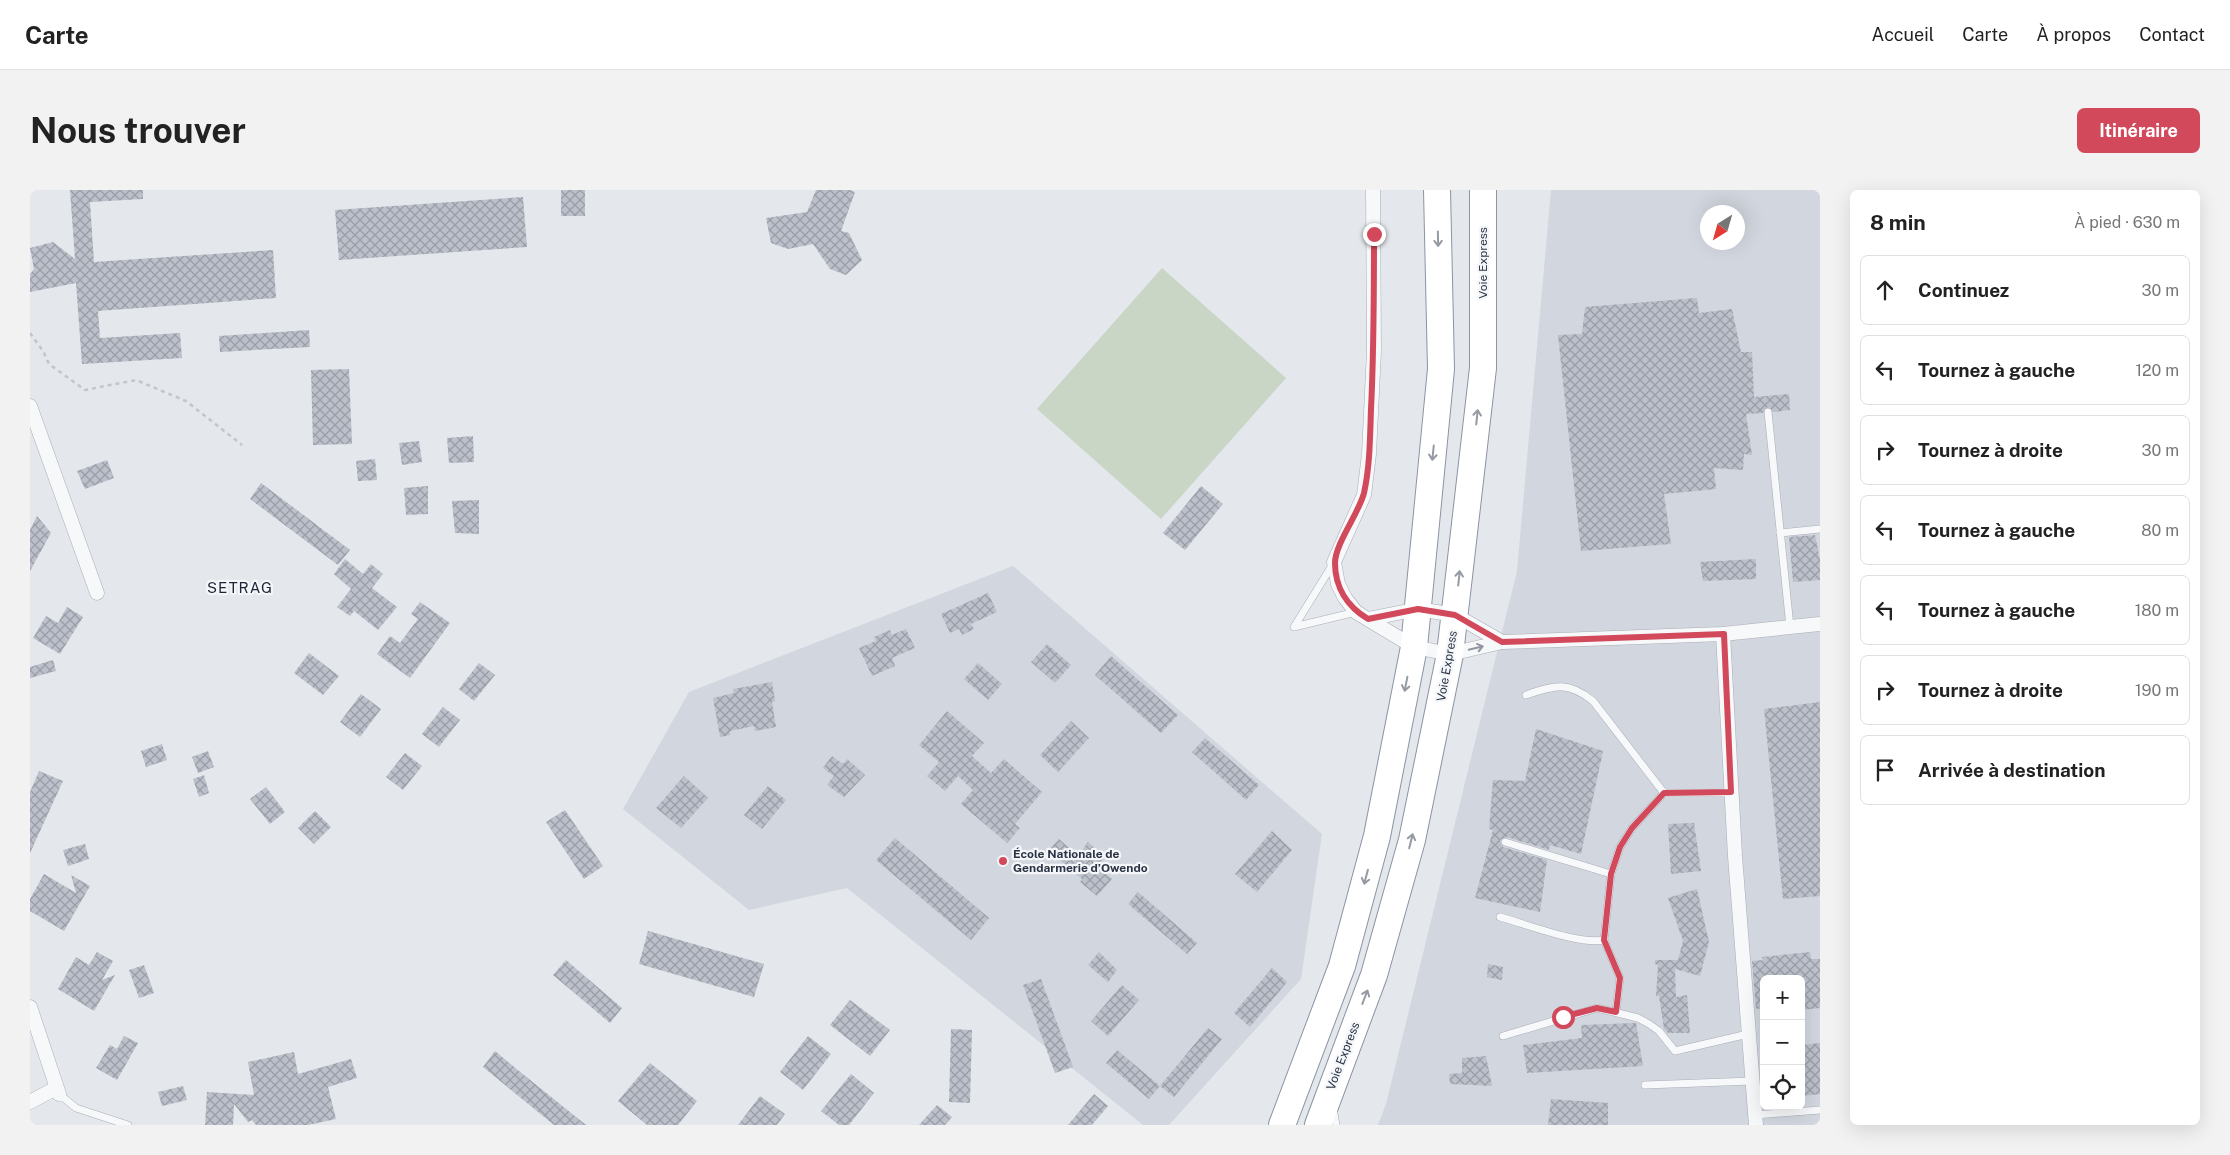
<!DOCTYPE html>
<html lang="fr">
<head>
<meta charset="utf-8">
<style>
	:root { --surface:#fff; --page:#f2f2f2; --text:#222; --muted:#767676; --line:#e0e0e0; --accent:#d1495b }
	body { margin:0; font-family:"Public Sans",sans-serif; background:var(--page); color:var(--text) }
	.controls { position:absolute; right:15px; bottom:15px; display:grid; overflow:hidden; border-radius:8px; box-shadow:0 5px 20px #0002 }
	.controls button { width:45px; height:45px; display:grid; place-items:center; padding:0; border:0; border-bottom:1px solid var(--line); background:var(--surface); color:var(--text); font:25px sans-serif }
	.compass { position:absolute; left:1670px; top:15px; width:45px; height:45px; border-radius:50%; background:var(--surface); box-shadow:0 5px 20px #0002; rotate:217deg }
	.stop { position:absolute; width:15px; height:15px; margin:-11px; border:4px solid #d1495b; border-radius:50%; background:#fff }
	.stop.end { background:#d1495b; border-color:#fff; box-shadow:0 1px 5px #0008 }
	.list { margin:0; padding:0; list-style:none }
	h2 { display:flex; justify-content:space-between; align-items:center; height:65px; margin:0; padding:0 20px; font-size:21px }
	h2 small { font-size:16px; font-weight:400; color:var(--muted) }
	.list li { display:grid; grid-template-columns:32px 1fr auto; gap:15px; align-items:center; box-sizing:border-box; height:70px; margin:0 10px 10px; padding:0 10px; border:1px solid var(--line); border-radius:8px }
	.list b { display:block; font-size:19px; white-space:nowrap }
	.list em { font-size:16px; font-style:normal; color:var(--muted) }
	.icon { flex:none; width:28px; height:28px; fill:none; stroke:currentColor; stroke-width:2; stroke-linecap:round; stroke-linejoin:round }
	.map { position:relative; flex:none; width:1790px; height:935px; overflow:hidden; border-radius:8px }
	header { display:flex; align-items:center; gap:30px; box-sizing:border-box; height:70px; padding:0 25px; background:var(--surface); border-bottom:1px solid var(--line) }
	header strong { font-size:24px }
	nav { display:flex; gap:28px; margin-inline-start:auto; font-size:18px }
	.intro { display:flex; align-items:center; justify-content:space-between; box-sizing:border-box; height:120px; padding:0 30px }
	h1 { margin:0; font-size:35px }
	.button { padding:12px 22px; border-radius:8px; background:var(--accent); color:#fff; font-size:18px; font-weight:700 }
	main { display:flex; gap:30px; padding:0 30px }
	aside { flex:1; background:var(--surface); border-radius:8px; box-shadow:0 5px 20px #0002 }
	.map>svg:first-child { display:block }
	.built { fill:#d2d6de; fill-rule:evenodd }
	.garden { fill:#c9d6c5 }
	.building { fill:url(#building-cross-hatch) }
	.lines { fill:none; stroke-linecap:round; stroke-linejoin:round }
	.lane-casing { stroke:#a9aeb7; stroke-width:8 }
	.street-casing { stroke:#a9aeb7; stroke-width:15 }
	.highway-casing { stroke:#8b94a3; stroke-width:28 }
	.path { stroke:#c2c5cb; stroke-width:2.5; stroke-dasharray:4 4; stroke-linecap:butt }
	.lane { stroke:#f7f8fa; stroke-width:7 }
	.street { stroke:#f7f8fa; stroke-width:14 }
	.highway { stroke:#fff; stroke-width:26 }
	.oneway { stroke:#959aa2 }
	.oneway2 { stroke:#9196a0 }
	.route { stroke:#d1495b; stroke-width:6 }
	.poi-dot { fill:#d1495b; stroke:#f4f6f9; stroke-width:2 }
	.labels { text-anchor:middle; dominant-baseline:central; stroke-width:4.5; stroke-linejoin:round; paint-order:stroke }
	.street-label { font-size:12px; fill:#2b3445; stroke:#f4f6f9 }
	.poi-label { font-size:12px; font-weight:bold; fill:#2b3445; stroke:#f4f6f9; text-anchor:start }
	.quarter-label { font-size:15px; letter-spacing:1px; fill:#1d2536; stroke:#f4f6f9 }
</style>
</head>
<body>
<header>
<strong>Carte</strong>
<nav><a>Accueil</a><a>Carte</a><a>À propos</a><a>Contact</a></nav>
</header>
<div class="intro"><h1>Nous trouver</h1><a class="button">Itinéraire</a></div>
<main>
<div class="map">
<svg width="1790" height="935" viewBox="0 0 1790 935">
	<defs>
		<pattern id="building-cross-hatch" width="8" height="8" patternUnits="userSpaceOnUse" patternTransform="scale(1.25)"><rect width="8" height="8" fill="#bbc0ca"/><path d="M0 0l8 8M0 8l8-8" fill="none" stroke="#989da6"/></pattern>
	</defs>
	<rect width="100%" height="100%" fill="#e4e7ec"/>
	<!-- built -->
	<g class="built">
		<path d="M1521 0H1790V935H1348L1356 914 1487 381ZM1678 22H1708V52H1678ZM1734 789H1771V916H1734Z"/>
		<polygon points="983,376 1292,644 1271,789 1139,935 1113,935 817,698 719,720 593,619 659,502"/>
	</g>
	<!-- garden -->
	<polygon class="garden" points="1132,78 1256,188 1131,329 1007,219"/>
	<!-- building -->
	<g class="building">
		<polygon points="40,0 113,0 113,9 60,12 64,72 243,60 246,108 68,121 70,148 150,143 152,168 52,174 46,93 0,102 0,84 4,79 0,58 23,52 45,69"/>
		<rect x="531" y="0" width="24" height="26"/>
		<polygon points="786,0 820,0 825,2 811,41 819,43 832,70 816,85 800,79 783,54 758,59 741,53 736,28 777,22"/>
		<polygon points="493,7 497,57 309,70 305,20"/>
		<polygon points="1667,108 1669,123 1702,119 1711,162 1722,162 1724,207 1759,204 1760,220 1743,222 1738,217 1733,223 1716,224 1722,265 1714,264 1713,280 1684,278 1686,299 1634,304 1641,354 1551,361 1528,145 1552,144 1555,117"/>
		<polygon points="279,140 280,157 190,162 189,146"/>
		<polygon points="319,179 322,254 283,255 281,180"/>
		<polygon points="443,246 444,272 419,273 417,248"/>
		<polygon points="389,251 392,272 372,275 369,253"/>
		<polygon points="345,269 347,290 328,291 326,271"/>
		<polygon points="77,270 84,288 55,299 47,281"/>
		<polygon points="231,293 320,360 308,375 220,309"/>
		<polygon points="398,296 398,324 376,325 374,298"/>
		<polygon points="1171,296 1193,314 1155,360 1133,343"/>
		<polygon points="449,310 449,344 425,343 422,311"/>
		<polygon points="7,326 21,343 0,381 0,340"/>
		<polygon points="1785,345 1790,370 1790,390 1763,392 1759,347"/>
		<polygon points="315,369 333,384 341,374 353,384 342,398 367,417 348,440 324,421 320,426 307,417 321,399 304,384"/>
		<polygon points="1726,369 1726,389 1673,391 1670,372"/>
		<polygon points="958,403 967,422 941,434 944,439 932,445 929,439 920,443 911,424"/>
		<polygon points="390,412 420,433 380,488 347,464 360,446 370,453 388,429 381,424"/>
		<polygon points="37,417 53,427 30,464 3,448 16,426 28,433"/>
		<polygon points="876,439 885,458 862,468 865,476 842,486 829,458 846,451 844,447 860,440 862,445"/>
		<polygon points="1017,454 1041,475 1025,493 1001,472"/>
		<polygon points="279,463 309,486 293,505 264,483"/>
		<polygon points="1081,466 1148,525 1131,543 1065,485"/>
		<polygon points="23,470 26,481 0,488 0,477"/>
		<polygon points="449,473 465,485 444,511 429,499"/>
		<polygon points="948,473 972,494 958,510 934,489"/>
		<polygon points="742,492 745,511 742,512 746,537 725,541 724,536 700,541 700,545 690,547 683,508 704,503 703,499"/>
		<polygon points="331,504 351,519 330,547 310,532"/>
		<polygon points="1790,512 1790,706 1753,709 1734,519"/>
		<polygon points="413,517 430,530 409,557 392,544"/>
		<polygon points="917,521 954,553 942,566 961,583 974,569 1012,602 985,634 990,638 977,653 931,614 943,600 928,586 915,601 897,586 909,572 889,555"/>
		<polygon points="1041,531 1059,548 1028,582 1010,565"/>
		<polygon points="1506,539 1573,561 1551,664 1520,655 1519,660 1477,647 1470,650 1473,657 1517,670 1510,722 1445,708 1463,640 1459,639 1463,590 1495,591"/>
		<polygon points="1175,548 1229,595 1216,610 1162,562"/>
		<polygon points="132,554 137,570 116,577 111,561"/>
		<polygon points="178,561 184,577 168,583 162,567"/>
		<polygon points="375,563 392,576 373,600 356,587"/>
		<polygon points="802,566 813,574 817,569 835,585 814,607 797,595 804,586 793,578"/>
		<polygon points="9,581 33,591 0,663 0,602"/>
		<polygon points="174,585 179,603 169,607 163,589"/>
		<polygon points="654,586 678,608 651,638 626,618"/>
		<polygon points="738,596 756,610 732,639 714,625"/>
		<polygon points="236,597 255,622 240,634 220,609"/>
		<polygon points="535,620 573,676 554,689 516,632"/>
		<polygon points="285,621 301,637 284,654 268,638"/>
		<polygon points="1664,633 1671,681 1641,684 1638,634"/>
		<polygon points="1242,641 1262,660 1227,702 1205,684"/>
		<polygon points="865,648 959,728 941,750 846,670"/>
		<polygon points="1029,649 1048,666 1058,652 1075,667 1067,676 1082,689 1067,706 1050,692 1052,689 1019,660"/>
		<polygon points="55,654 59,669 38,676 33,660"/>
		<polygon points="14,684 46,703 41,685 60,696 34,741 0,721 0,709"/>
		<polygon points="1667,699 1679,752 1670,786 1645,779 1646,807 1657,805 1660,843 1638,843 1634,839 1629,806 1626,806 1628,775 1625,774 1625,770 1648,770 1653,751 1638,708"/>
		<polygon points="1108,702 1167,753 1157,764 1098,714"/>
		<polygon points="618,741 734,774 724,807 609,774"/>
		<polygon points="67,762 83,771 72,790 85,785 64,821 28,799 46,767 59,775"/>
		<polygon points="1069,762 1087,780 1078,792 1058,775"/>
		<polygon points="1780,762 1781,769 1790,769 1790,818 1771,820 1771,789 1732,789 1734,818 1726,819 1722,771 1733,770 1732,767"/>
		<polygon points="536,770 592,818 580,833 523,785"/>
		<polygon points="1458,774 1473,777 1472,790 1457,787"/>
		<polygon points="114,775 124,803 109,808 99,780"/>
		<polygon points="1242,778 1257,792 1220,837 1204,823"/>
		<polygon points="1011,789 1043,877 1025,883 993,795"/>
		<polygon points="1092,795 1109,810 1078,846 1061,831"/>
		<polygon points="820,810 860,840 840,866 800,835"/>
		<polygon points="1606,833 1613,876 1497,883 1493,855 1552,848 1551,835"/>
		<polygon points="1178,838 1192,849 1144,907 1130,896"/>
		<polygon points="921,839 942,840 940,913 919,912"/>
		<polygon points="94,846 108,853 87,890 66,878 80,855 87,859"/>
		<polygon points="778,846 801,864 773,900 750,882"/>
		<polygon points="1790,853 1790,904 1771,906 1771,855"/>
		<polygon points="1087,860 1130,896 1119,909 1076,873"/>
		<polygon points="465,861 489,881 556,935 524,935 453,877"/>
		<polygon points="264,862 268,884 321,869 327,888 298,897 306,929 278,935 226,935 222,930 218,932 204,914 203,935 175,935 177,902 224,905 218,872"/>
		<polygon points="1456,866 1462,896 1420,894 1419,884 1432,883 1432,868"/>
		<polygon points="620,873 667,911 648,935 617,935 588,911"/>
		<polygon points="821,884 844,903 819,935 809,935 791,921"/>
		<polygon points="153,896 157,910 132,916 128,902"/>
		<polygon points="1064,904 1078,916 1062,935 1038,935"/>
		<polygon points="730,906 755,924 747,935 708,935"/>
		<polygon points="1521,909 1578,913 1578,935 1518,935"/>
		<polygon points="907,915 922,927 915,935 889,935"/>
	</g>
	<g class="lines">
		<!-- lane casing -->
		<g class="lane-casing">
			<g id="lane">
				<polyline points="1738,222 1760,437"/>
				<polyline points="1750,343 1790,339"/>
				<polyline points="1303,374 1264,437 1326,422"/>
				<path d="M1496 505C1525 495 1538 491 1563 511L1634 603"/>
				<polyline points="1475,652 1581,684"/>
				<path d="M1470 727C1496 734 1549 755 1574 750"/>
				<polyline points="1586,822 1590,788 1574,750 1581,684 1590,657 1602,638 1634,603 1701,603"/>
				<polyline points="1473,846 1567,818 1608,828 1619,834 1629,841 1645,861 1718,844"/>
				<polyline points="1615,895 1722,891"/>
				<polyline points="29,904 46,918 98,935"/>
				<polyline points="1303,918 1306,935"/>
				<polyline points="1725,925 1790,920"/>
			</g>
		</g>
		<!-- street casing -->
		<g class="street-casing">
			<g id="street">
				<polyline points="1343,0 1344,161 1339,264 1334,305 1304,372 1308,394 1315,408 1326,422 1384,457 1420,464 1472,452 1693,444 1790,434"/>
				<polyline points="0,216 67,403"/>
				<polyline points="1338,429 1388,419 1425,425 1472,452"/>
				<polyline points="1693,444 1705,666 1726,935"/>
				<polyline points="0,817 29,904"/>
				<polyline points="0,912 26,898"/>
			</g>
		</g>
		<!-- highway casing -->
		<g class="highway-casing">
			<g id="highway">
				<polyline points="1252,935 1312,776 1347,646 1384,457 1411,179 1407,0"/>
				<polyline points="1288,935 1344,785 1382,650 1420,464 1453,178 1453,0"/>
			</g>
		</g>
		<!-- path -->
		<polyline class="path" points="0,143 13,161 19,174 55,200 106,190 156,211 212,255"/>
		<!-- lane -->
		<use href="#lane" class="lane"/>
		<!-- street -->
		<use href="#street" class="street"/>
		<!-- highway -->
		<use href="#highway" class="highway"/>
	</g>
	<!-- one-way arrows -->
	<defs><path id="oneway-shaft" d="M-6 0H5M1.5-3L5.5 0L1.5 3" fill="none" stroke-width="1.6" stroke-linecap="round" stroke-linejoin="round" transform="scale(1.25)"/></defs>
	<g class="oneway">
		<use href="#oneway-shaft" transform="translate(1408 49) rotate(89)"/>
		<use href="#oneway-shaft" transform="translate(1447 227) rotate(-84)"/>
		<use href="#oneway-shaft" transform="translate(1403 263) rotate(96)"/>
		<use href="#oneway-shaft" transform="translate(1429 388) rotate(-84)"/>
		<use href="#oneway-shaft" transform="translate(1376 494) rotate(101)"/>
		<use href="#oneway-shaft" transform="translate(1381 651) rotate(-76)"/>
		<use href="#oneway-shaft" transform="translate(1336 687) rotate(105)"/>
		<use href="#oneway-shaft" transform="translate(1335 807) rotate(-69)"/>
	</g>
	<use class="oneway2" href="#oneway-shaft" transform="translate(1446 458) rotate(-13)"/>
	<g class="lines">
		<!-- route -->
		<path class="route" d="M1344 44C1344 103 1344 161 1341 219 1340 247 1340 276 1334 303 1329 323 1305 354 1305 373 1305 398 1318 417 1338 429L1388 419 1425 425 1472 452 1694 444 1701 602 1634 603 1602 638 1590 657 1581 684 1574 750 1590 788 1586 822 1567 818 1533 827"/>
	</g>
	<!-- markers -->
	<circle class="poi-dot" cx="973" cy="671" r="5"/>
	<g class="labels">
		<!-- street labels -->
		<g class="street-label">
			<text transform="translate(1453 73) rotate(-90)">Voie Express</text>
			<text transform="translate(1417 476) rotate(-80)">Voie Express</text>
			<text transform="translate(1313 866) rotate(-69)">Voie Express</text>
		</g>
		<!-- poi labels -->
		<g class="poi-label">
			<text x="983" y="664">École Nationale de<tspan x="983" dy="14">Gendarmerie d’Owendo</tspan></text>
		</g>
		<!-- quarter labels -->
		<g class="quarter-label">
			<text x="210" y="397">SETRAG</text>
		</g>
	</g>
</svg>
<div class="controls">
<button>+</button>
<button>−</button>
<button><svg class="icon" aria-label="locate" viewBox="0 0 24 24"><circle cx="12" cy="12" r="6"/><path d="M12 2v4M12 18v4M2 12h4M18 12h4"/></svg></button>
</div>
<svg class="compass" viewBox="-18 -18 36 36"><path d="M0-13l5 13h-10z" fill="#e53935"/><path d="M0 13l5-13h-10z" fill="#767676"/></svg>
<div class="stop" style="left:1533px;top:827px"></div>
<div class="stop end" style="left:1344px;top:44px"></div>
</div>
<aside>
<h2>8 min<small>À pied · 630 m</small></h2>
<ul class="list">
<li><svg class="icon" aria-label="ahead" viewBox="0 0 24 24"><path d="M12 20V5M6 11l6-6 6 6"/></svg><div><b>Continuez</b></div><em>30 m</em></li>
<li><svg class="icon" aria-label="left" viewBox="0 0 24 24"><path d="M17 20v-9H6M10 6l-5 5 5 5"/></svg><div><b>Tournez à gauche</b></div><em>120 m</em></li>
<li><svg class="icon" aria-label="right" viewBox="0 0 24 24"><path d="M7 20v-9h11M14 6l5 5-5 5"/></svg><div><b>Tournez à droite</b></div><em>30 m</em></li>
<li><svg class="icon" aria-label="left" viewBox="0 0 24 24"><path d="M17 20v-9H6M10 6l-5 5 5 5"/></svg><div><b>Tournez à gauche</b></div><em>80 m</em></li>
<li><svg class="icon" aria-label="left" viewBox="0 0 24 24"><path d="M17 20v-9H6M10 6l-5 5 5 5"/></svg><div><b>Tournez à gauche</b></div><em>180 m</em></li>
<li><svg class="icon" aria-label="right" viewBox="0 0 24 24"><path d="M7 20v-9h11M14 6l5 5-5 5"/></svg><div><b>Tournez à droite</b></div><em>190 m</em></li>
<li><svg class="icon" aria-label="arrive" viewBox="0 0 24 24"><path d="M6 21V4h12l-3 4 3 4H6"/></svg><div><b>Arrivée à destination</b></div></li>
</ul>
</aside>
</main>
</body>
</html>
